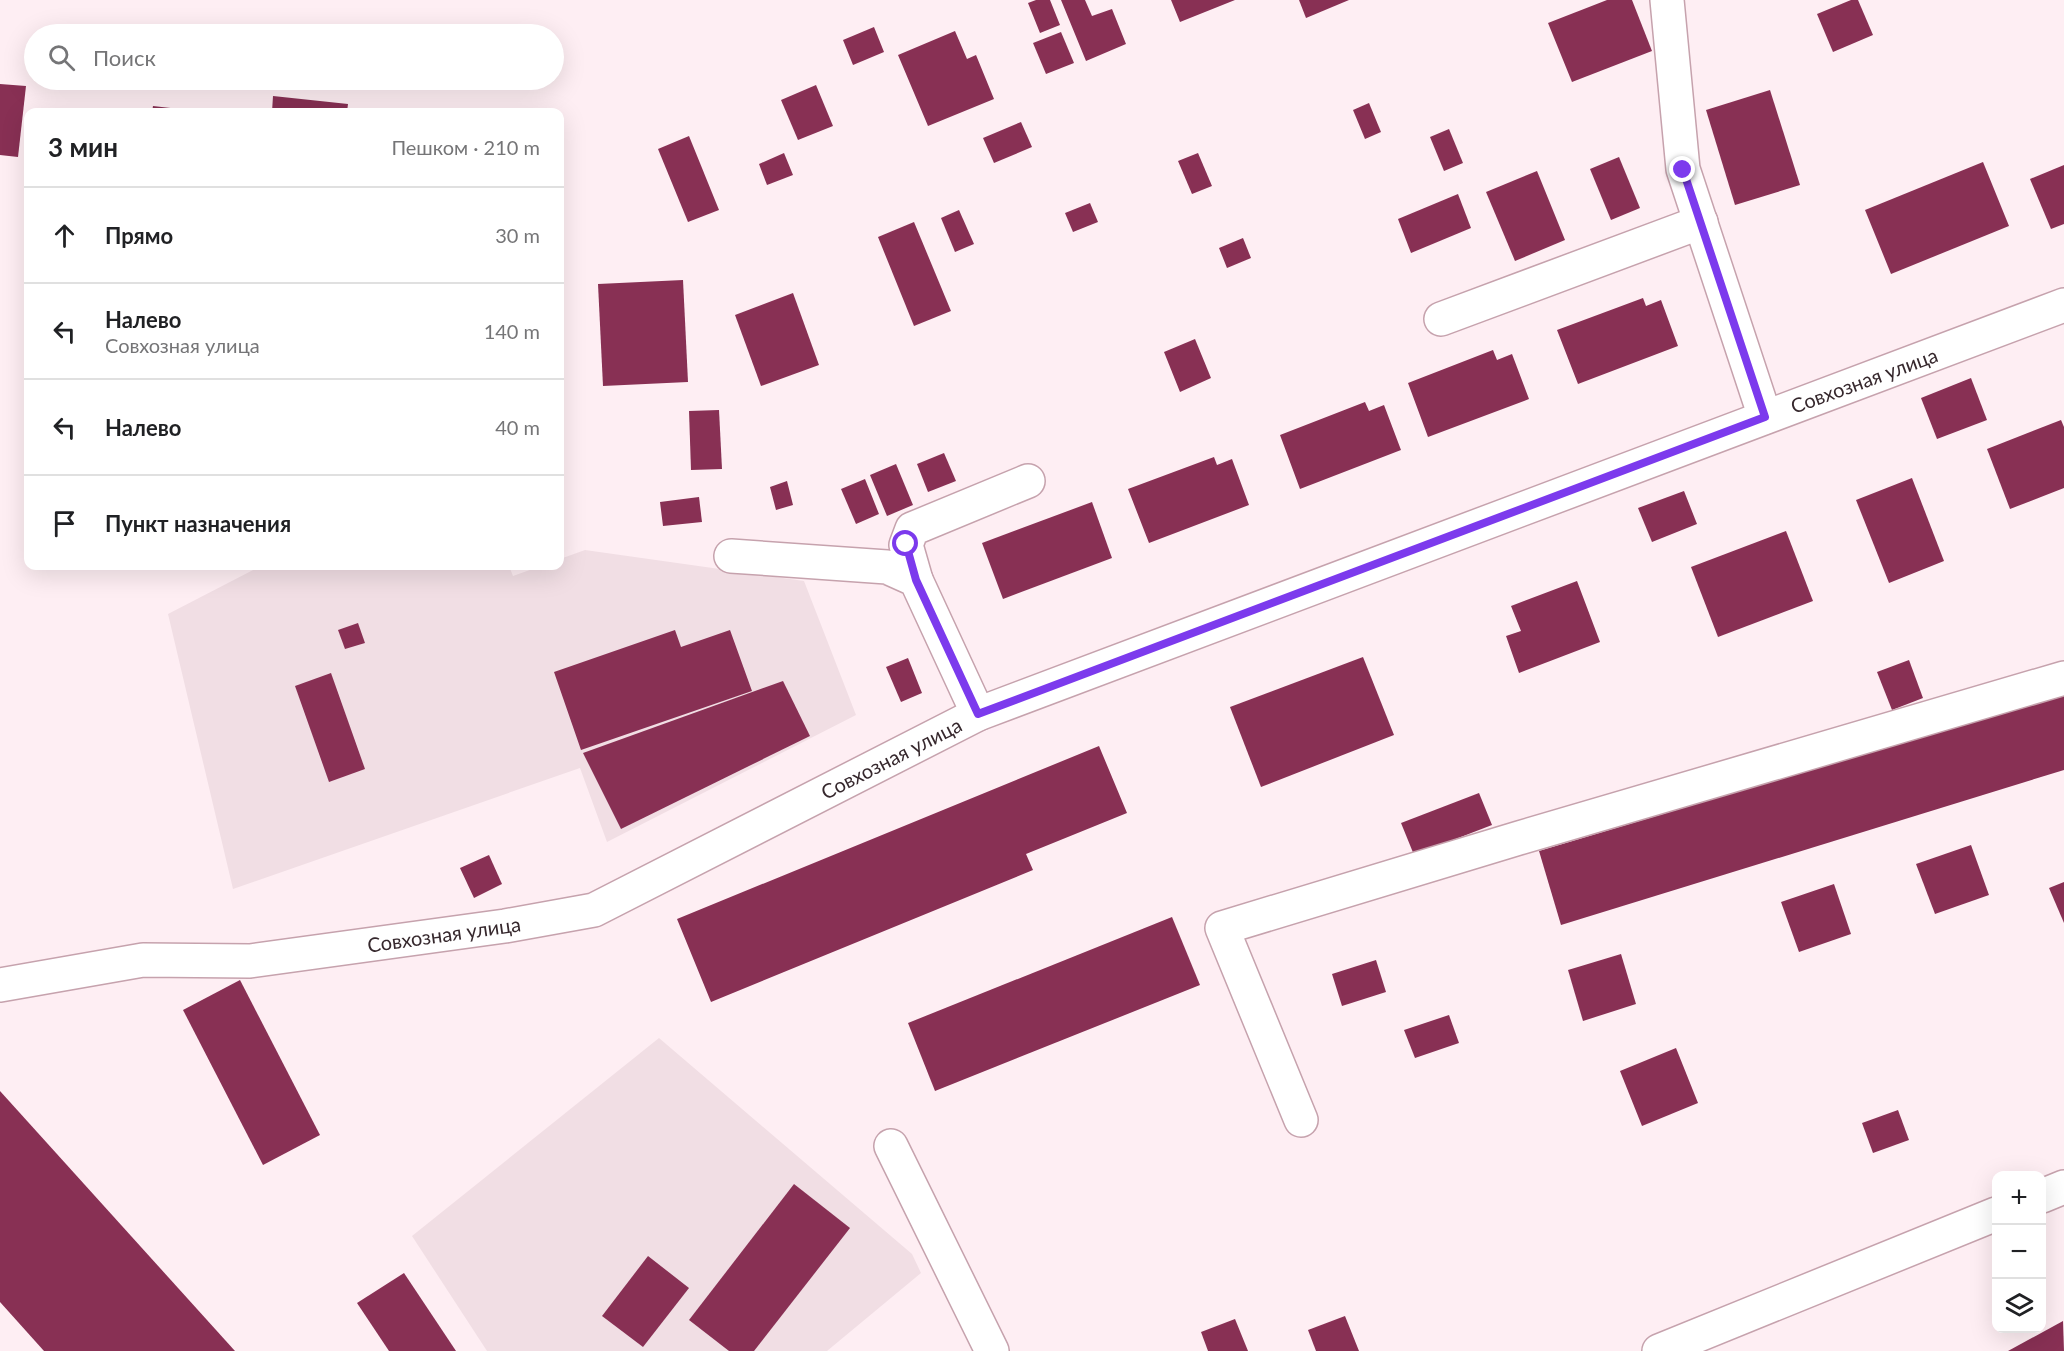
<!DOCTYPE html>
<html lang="ru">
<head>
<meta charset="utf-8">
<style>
	:root { --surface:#fff; --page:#f2f2f2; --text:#202124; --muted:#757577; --line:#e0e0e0 }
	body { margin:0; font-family:Lato,sans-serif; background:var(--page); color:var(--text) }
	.controls { position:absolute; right:18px; bottom:18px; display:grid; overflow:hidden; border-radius:12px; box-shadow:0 6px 24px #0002 }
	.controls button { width:54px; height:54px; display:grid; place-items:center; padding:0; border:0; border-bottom:2px solid var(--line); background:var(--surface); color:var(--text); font:30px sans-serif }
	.stop { position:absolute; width:18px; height:18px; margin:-14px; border:4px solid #7c3aed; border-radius:50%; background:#fff }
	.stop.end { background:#7c3aed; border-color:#fff; box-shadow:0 2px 6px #0008 }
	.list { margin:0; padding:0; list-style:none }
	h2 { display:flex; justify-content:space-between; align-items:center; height:78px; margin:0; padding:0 24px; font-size:26px }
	h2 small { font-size:20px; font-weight:400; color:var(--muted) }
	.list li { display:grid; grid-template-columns:39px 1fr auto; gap:18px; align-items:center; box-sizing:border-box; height:96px; padding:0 24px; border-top:2px solid var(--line) }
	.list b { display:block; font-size:22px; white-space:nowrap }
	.list p { margin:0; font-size:20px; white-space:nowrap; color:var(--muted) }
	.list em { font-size:20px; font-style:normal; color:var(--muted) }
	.icon { flex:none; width:33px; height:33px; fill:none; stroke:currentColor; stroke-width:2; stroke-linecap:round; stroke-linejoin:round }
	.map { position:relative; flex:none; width:2064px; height:1351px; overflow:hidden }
	.search { position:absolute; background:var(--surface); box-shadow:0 6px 24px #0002; left:24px; top:24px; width:540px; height:66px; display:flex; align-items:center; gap:15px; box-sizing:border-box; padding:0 21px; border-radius:33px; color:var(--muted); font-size:22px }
	.panel { position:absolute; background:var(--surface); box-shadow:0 6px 24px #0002; left:24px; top:108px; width:540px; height:462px; border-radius:12px }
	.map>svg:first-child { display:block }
	.built { fill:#f1dee4 }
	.building { fill:#883054 }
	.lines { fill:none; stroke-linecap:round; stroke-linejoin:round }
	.minor-casing { stroke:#c6a2ad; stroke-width:36 }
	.minor { stroke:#fff; stroke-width:33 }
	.route { stroke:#7c3aed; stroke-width:8 }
	.labels { text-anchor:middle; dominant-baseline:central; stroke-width:6; stroke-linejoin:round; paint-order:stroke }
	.street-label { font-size:20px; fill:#36282d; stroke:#fff }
</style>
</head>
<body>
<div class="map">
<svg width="2064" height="1351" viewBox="0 0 2064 1351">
	<rect width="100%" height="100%" fill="#feeef3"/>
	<!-- built -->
	<g class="built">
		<polygon points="585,550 804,581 856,715 607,842 580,768 233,889 168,614 261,566 509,566 513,576 541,566 560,566 560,559"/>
		<polygon points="659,1038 912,1254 921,1273 827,1351 487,1351 412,1236"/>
	</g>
	<!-- building -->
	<g class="building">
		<polygon points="1036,0 1050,0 1060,25 1040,33 1028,3"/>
		<polygon points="1061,0 1085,0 1092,16 1112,9 1126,44 1086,61"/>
		<polygon points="1171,0 1235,0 1180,22"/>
		<polygon points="1299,0 1349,0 1306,18"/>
		<polygon points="1607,0 1632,0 1652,51 1572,82 1548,23"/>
		<polygon points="1851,0 1858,0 1873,35 1833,52 1817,14"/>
		<polygon points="874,27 884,52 853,65 843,40"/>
		<polygon points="955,31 967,59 976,55 994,99 928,126 898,55"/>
		<polygon points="1061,32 1074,63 1046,74 1033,43"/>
		<polygon points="63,80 84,80 84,84 63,82"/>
		<polygon points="388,80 421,80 420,85 388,82"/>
		<polygon points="0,84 26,86 18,157 0,155"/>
		<polygon points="816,85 833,126 798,140 781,100"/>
		<polygon points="1770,90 1800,185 1735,205 1706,110"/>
		<polygon points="273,96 348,104 347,112 272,112"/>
		<polygon points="1369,103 1381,132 1365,139 1353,110"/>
		<polygon points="153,106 188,110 187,112 152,112"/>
		<polygon points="1021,122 1032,147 994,163 983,138"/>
		<polygon points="1449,129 1463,163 1444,171 1430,137"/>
		<polygon points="689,136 719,210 688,222 658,149"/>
		<polygon points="784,153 793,175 767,185 759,164"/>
		<polygon points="1198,153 1212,186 1192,194 1178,161"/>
		<polygon points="1619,157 1640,208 1611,220 1590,169"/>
		<polygon points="1983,162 2009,226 1891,274 1865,210"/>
		<polygon points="2064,165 2064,224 2051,229 2030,179"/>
		<polygon points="1537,171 1565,240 1515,261 1486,192"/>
		<polygon points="1458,194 1471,228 1411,253 1398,219"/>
		<polygon points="1090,203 1098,222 1073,232 1065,213"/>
		<polygon points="959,210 974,244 955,252 941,218"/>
		<polygon points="914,222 951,311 914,326 878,237"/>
		<polygon points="1243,238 1251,258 1227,268 1219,248"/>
		<polygon points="683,280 688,382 603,386 598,284"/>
		<polygon points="793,293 819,365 761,386 735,315"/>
		<polygon points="1643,298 1646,306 1661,300 1678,346 1578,384 1557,330"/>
		<polygon points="1195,339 1211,378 1180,392 1164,352"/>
		<polygon points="1493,350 1497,360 1512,354 1529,399 1428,437 1408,383"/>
		<polygon points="1971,378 1987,420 1937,439 1921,398"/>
		<polygon points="1365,402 1369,411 1384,405 1401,450 1300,489 1280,435"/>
		<polygon points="719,410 722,469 691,470 689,411"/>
		<polygon points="2061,420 2064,427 2064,488 2010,509 1987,449"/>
		<polygon points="944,453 956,481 928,492 917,464"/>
		<polygon points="1214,457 1217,465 1232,459 1249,505 1149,543 1128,489"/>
		<polygon points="896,464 913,505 887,516 870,475"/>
		<polygon points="1912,478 1944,561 1889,583 1856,500"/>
		<polygon points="865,479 879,514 856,524 841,489"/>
		<polygon points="787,481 793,505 776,510 770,487"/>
		<polygon points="1684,491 1697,524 1652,542 1638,508"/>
		<polygon points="699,497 702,522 663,526 660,502"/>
		<polygon points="1092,502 1112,558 1003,599 982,543"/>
		<polygon points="1786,531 1813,601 1718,637 1691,567"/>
		<polygon points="1577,581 1600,642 1519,673 1506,636 1521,631 1511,606"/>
		<polygon points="358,623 365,643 345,649 338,630"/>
		<polygon points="675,630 681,647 730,630 752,691 581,750 554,672"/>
		<polygon points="1363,657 1394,735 1261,787 1230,707"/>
		<polygon points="908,658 922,693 901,702 886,667"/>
		<polygon points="1909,660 1923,698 1892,710 1877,672"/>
		<polygon points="331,673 365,769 329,782 295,686"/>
		<polygon points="783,681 810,736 621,829 583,753"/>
		<polygon points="2064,694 2064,770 1561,925 1539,851"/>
		<polygon points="1099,746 1127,813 1026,854 1033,870 711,1002 677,919"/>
		<polygon points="1479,793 1492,825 1414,855 1401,823"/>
		<polygon points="1971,845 1989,895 1935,914 1916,864"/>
		<polygon points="489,855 502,884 474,898 460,868"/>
		<polygon points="2064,882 2064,923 2049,888"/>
		<polygon points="1834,884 1851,934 1799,952 1781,902"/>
		<polygon points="1172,917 1200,985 935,1091 908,1023"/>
		<polygon points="1621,954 1636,1004 1583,1021 1568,970"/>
		<polygon points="1376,960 1386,992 1342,1006 1332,974"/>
		<polygon points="240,980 320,1135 263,1165 183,1010"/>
		<polygon points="1449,1015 1459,1043 1415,1058 1404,1030"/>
		<polygon points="1676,1048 1698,1103 1642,1126 1620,1071"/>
		<polygon points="0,1091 235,1351 44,1351 0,1302"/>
		<polygon points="1898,1110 1909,1140 1873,1153 1862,1123"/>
		<polygon points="794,1184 850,1228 754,1351 729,1351 689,1320"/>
		<polygon points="648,1256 689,1288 643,1347 602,1316"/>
		<polygon points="404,1273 456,1351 389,1351 357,1303"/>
		<polygon points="1345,1316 1359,1351 1316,1351 1308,1330"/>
		<polygon points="1235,1319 1248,1351 1208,1351 1201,1332"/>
		<polygon points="2063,1321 2064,1351 2008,1351"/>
	</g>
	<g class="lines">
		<!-- minor casing -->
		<g class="minor-casing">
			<g id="minor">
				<polyline points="1667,0 1683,169 1765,417"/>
				<polyline points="1441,319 1701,222"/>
				<polyline points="731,556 887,567 916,580 978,714"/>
				<polyline points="916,580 906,545 912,529 1028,481"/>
				<polyline points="0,985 143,960 250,961 505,926 594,910 978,714 2064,305"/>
				<polyline points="1301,1120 1222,928 1519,838 2064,678"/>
				<polyline points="891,1146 992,1351"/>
				<polyline points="2042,1196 2064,1187"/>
				<polyline points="1659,1351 1996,1214"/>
			</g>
		</g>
		<!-- minor -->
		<use href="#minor" class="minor"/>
	</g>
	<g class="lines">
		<!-- route -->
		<polyline class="route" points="906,544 916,580 978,714 1765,417 1683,170"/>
	</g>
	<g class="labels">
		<!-- street labels -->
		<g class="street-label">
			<text transform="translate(1864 380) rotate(-20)">Совхозная улица</text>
			<text transform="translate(891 758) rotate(-27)">Совхозная улица</text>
			<text transform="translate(444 934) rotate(-8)">Совхозная улица</text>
		</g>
	</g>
</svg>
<div class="controls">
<button>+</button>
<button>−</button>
<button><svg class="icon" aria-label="layers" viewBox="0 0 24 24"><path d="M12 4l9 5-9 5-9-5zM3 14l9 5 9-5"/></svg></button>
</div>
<div class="stop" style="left:906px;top:544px"></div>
<div class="stop end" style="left:1683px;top:170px"></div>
<div class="search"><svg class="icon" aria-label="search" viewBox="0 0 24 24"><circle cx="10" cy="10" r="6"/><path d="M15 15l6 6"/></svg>Поиск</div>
<section class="panel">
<h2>3 мин<small>Пешком · 210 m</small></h2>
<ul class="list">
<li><svg class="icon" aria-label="ahead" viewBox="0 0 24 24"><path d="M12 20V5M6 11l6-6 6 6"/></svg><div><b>Прямо</b></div><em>30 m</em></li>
<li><svg class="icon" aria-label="left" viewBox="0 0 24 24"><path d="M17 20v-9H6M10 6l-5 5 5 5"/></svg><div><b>Налево</b><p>Совхозная улица</p></div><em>140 m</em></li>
<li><svg class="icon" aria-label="left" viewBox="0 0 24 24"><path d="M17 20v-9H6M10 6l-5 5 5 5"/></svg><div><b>Налево</b></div><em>40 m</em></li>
<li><svg class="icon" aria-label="arrive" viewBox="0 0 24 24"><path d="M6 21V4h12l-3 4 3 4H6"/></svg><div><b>Пункт назначения</b></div></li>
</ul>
</section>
</div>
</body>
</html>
